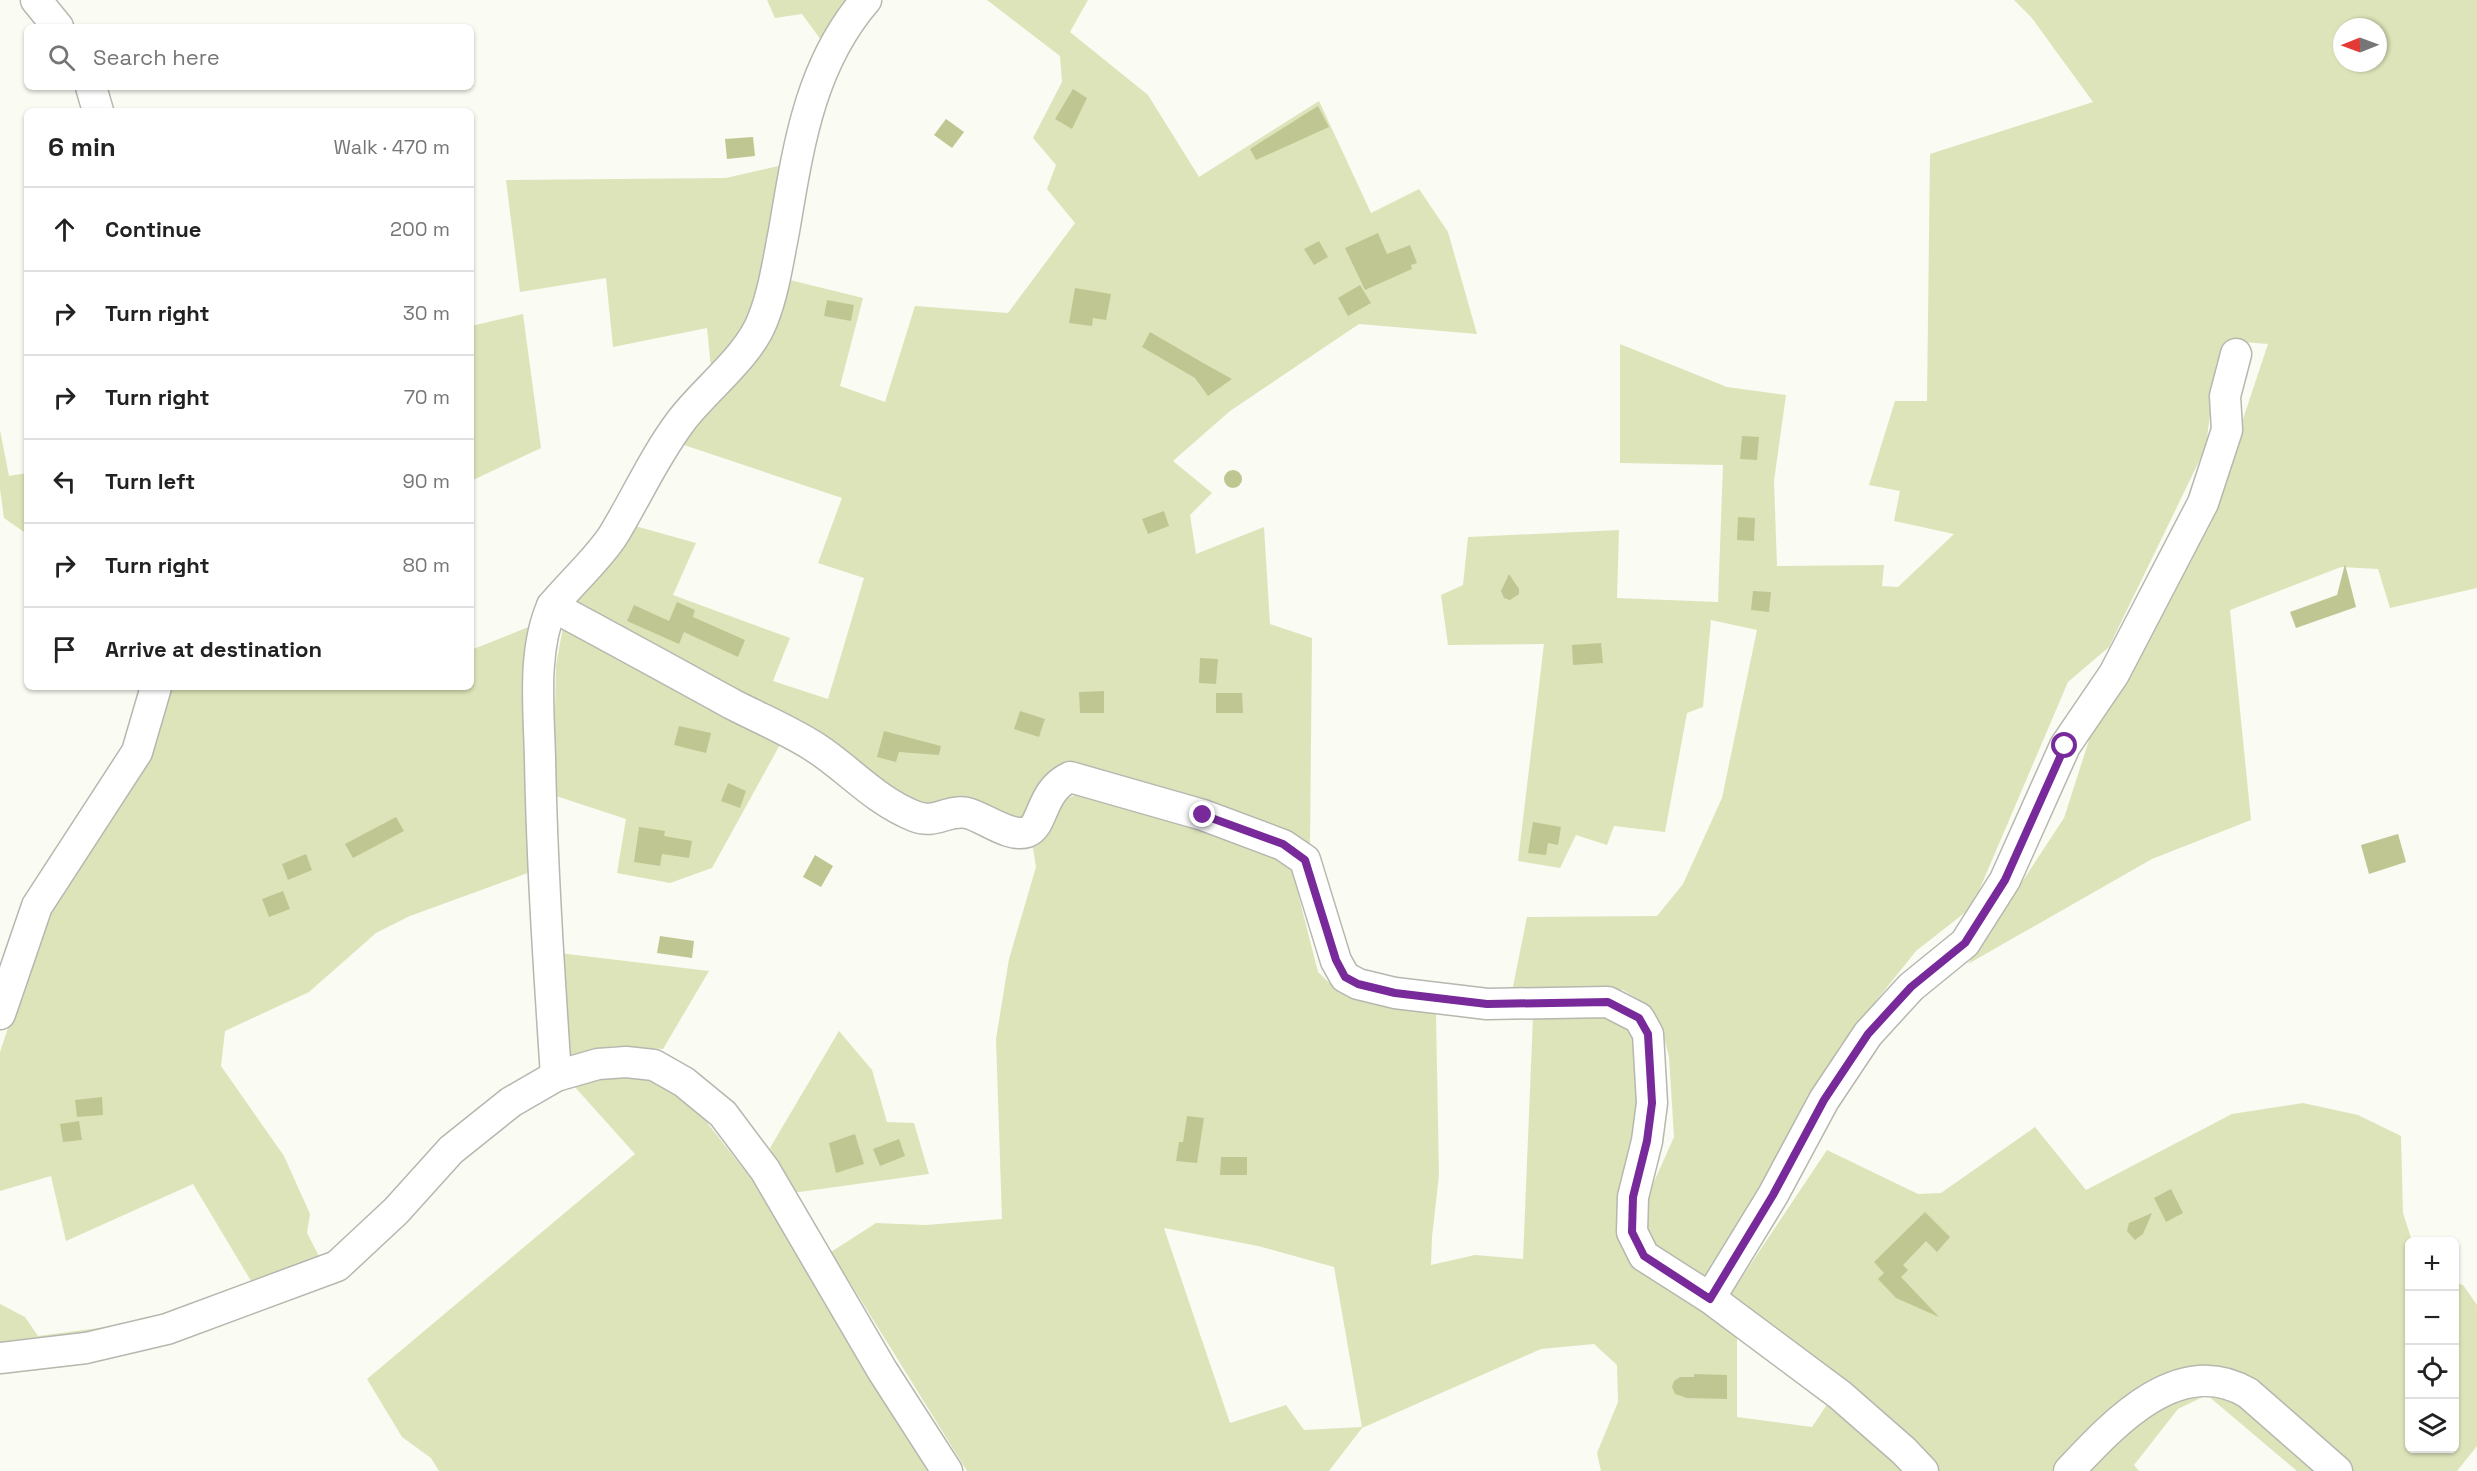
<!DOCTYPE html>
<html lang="en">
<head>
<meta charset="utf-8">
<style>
	:root { --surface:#fff; --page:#f2f2f2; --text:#222; --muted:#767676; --line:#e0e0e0 }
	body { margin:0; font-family:"Space Grotesk",sans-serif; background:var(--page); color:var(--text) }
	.controls { position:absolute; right:18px; bottom:18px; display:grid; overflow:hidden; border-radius:9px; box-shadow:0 2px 4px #0004 }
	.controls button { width:54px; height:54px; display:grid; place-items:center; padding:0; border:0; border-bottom:2px solid var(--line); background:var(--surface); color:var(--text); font:30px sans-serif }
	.compass { position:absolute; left:2333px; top:18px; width:54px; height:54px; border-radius:50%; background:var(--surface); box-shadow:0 2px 4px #0004; rotate:269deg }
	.stop { position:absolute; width:18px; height:18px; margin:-14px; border:4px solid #782a9b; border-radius:50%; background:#fff }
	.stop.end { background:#782a9b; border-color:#fff; box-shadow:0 2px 6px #0008 }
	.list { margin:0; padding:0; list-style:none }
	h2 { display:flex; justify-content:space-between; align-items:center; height:78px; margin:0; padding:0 24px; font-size:26px }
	h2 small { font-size:20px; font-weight:400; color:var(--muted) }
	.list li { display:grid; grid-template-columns:39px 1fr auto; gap:18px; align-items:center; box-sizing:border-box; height:84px; padding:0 24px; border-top:2px solid var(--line) }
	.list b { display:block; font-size:22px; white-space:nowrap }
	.list em { font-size:20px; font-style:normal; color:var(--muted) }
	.icon { flex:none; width:33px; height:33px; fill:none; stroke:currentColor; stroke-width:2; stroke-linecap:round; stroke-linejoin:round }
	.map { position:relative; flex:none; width:2477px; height:1471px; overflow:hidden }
	.search { position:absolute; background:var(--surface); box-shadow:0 2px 4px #0004; left:24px; top:24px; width:450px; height:66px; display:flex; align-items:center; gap:15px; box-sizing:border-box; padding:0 21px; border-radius:9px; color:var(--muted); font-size:22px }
	.panel { position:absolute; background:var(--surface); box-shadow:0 2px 4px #0004; left:24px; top:108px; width:450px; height:582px; border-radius:9px }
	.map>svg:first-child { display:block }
	.green { fill:#dee4ba; fill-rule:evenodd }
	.building { fill:#c0c691 }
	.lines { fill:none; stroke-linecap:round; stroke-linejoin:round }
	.minor-casing { stroke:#b6b7af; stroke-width:33 }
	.minor { stroke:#fff; stroke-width:30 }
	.route { stroke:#782a9b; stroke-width:8 }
</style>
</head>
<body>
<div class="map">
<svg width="2477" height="1471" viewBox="0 0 2477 1471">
	<rect width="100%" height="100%" fill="#fafbf3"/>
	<!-- green -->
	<g class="green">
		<polygon points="767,0 853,0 821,40 802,14 775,18"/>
		<polygon points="987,0 1088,0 1070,32 1148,95 1199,177 1319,101 1371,213 1419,189 1448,232 1477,334 1359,324 1230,411 1173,461 1212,493 1190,515 1196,554 1264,527 1270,624 1312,638 1310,847 1069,767 1024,823 921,811 572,604 635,526 696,543 673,595 790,638 773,681 828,699 864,578 818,563 842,498 681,444 790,280 863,298 840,386 885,402 915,306 1008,313 1075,223 1047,189 1056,165 1033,138 1062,82 1060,56"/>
		<path d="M2014 0H2477V588L2390 608 2378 569 2341 567 2230 610 2251 820 2152 859 1968 964 2064 818 2091 734 2208 524 2268 344 2230 341 2216 364 2206 447 2109 647 2068 682 1972 907 1916 951 1840 1046 1706 1280 1665 1260 1645 1237 1641 1211 1674 1137 1669 1057 1661 1025 1648 1005 1623 990 1512 991 1527 917 1657 916 1683 884 1722 798 1757 630 1711 620 1703 707 1687 713 1665 832 1614 826 1607 845 1576 835 1560 868 1518 861 1544 644 1448 645 1441 595 1463 585 1468 537 1619 530 1617 598 1718 602 1723 465 1620 463V344L1727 387 1786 395 1774 481 1777 566 1884 565 1882 586 1898 587 1954 534 1894 521 1900 491 1869 485 1895 401H1927L1930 154 2093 102 2031 17ZM2342 27H2378V63H2342Z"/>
		<polygon points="783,165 765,285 741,333 711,368 707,328 613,347 606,278 520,292 506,180 726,178"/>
		<polygon points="523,314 541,448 471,481 471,326"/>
		<polygon points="0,430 9,476 27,473 27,539 24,532 4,518 0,489"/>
		<polygon points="531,626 533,871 410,916 376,933 309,992 225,1031 221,1066 284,1156 310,1214 307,1233 320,1258 254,1286 193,1184 66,1241 51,1176 0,1191 0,1052 49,906 169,687 471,687 471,650"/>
		<polygon points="563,627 782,741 712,868 670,883 617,873 626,819 553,795 556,665"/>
		<path d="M1081 792 1254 843 1291 866 1318 972 1340 993 1436 1014 1439 1175 1432 1237 1431 1265 1475 1255 1523 1259 1533 1017 1615 1016 1635 1037 1643 1093 1622 1235 1737 1331V1417L1812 1427 1828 1403 1910 1471H1601L1597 1453 1618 1402 1617 1365 1594 1344 1541 1349 1362 1428 1329 1471H967L831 1252 876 1223 926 1225 1002 1219 996 1039 1009 959 1036 867 1032 842 1058 803ZM1164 1228 1258 1246 1334 1267 1362 1427 1304 1430 1286 1405 1230 1423Z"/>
		<polygon points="559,953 709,971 663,1049 614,1046 564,1057"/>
		<polygon points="839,1031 872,1070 887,1122 914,1123 929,1174 792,1193 770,1148"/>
		<polygon points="620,1075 659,1079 698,1111 759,1189 935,1471 439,1471 431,1458 402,1437 367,1379 635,1154 574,1086 594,1078"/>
		<polygon points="2303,1103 2358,1115 2401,1136 2403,1213 2412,1241 2410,1242 2410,1448 2454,1448 2455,1283 2463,1285 2477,1305 2477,1446 2457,1471 2347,1471 2228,1369 2056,1471 1936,1471 1728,1298 1827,1150 1918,1194 1941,1193 2035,1127 2086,1190 2232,1114"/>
		<polygon points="0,1304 25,1317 38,1336 152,1321 28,1346 0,1346"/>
		<polygon points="2220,1388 2324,1471 2297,1471 2207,1395 2178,1409 2134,1465 2139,1471 2077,1471 2152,1405"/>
	</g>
	<!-- building -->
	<g class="building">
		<polygon points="1073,89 1087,98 1072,129 1055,119"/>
		<polygon points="1318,106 1329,127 1256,160 1250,149"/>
		<polygon points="946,119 964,132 952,148 934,135"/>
		<polygon points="753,137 755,156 727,159 725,139"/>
		<polygon points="1378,233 1387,254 1410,245 1417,263 1411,265 1412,269 1365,290 1345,248"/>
		<polygon points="1319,241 1328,257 1314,265 1304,249"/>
		<polygon points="1360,285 1371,303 1348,316 1338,298"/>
		<polygon points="1075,288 1111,294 1106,320 1093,318 1092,326 1069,323"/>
		<polygon points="827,300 854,305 851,321 824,316"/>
		<polygon points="1150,332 1205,364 1232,379 1208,396 1195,378 1142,347"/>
		<polygon points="1742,436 1759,437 1757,460 1740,459"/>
		<circle cx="1233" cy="479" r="9"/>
		<polygon points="1164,511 1169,526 1148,534 1142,519"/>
		<polygon points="1738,517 1755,518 1754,541 1737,540"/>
		<polygon points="2345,564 2356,607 2296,628 2290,612 2337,595"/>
		<polygon points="1509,574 1519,589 1519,594 1510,600 1504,598 1501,591"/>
		<polygon points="1753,591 1771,592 1769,612 1751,610"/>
		<polygon points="677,602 695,610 693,617 745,640 738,657 684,632 679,644 627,621 634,605 669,621"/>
		<polygon points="1601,643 1603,663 1573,665 1572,645"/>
		<polygon points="1200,658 1218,659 1216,684 1199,683"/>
		<polygon points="1104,691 1104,713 1080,713 1079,692"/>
		<polygon points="1216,693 1242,693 1243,713 1216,713"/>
		<polygon points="1020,711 1045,719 1039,737 1014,729"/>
		<polygon points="679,726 711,733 706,753 674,745"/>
		<polygon points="884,731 941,746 939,755 899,752 896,762 877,757"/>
		<polygon points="728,783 746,791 740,808 721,801"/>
		<polygon points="396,817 404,831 353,858 345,844"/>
		<polygon points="1533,822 1561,827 1558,845 1548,843 1546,855 1528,853"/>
		<polygon points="639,827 665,831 664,836 692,841 689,858 662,854 660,866 634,862"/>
		<polygon points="2398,834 2406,862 2369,874 2361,845"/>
		<polygon points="306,854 312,870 288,880 282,864"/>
		<polygon points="815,855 833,866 821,887 803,877"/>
		<polygon points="283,891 290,909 269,917 262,899"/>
		<polygon points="660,936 694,941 692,958 657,953"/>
		<polygon points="102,1097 103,1115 77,1117 75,1100"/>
		<polygon points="1187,1116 1204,1118 1197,1163 1176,1161 1179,1142 1183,1142"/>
		<polygon points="79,1121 82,1140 63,1142 60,1124"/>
		<polygon points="855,1134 864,1164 836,1173 829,1143"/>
		<polygon points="899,1139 905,1156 880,1166 873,1149"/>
		<polygon points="1221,1157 1247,1157 1247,1175 1220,1175"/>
		<polygon points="2171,1189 2183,1213 2166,1222 2154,1198"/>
		<polygon points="1925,1212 1950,1237 1937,1252 1926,1241 1903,1265 1908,1270 1901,1277 1939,1317 1896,1298 1878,1279 1884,1273 1874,1262"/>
		<polygon points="2152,1213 2143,1234 2135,1240 2127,1231 2129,1223"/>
		<polygon points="1694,1374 1727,1375 1727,1399 1687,1398 1675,1394 1672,1387 1674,1381 1680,1377 1694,1377"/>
	</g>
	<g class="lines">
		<!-- minor casing -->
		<g class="minor-casing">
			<g id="minor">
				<polyline points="36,0 58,27"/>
				<polyline points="91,87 98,111"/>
				<path d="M552 606C612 638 672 671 732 704 759 718 788 730 813 746 848 768 874 800 914 816 936 825 947 809 967 813 984 817 1009 838 1027 832 1044 826 1040 791 1070 777L1203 815 1283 845 1305 860 1336 961 1345 977 1358 984 1395 993 1487 1004 1608 1002 1639 1018 1648 1034 1652 1103 1647 1141 1633 1197 1632 1232 1644 1256 1710 1298 1840 1395 1904 1451 1923 1471"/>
				<polyline points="0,1014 37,906 137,752 156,687"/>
				<path d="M556 1076C549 970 542 865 540 759 539 710 532 652 552 606 570 584 600 557 614 534 637 496 654 457 681 421 705 389 749 357 763 319 774 291 778 261 784 231 798 149 809 66 866 0"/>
				<polyline points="1710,1298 1773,1195 1824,1100 1868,1034 1911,987 1965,943 2005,880 2065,746 2114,674 2203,503 2227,430 2225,396 2236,354"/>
				<polyline points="0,1358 86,1348 167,1329 337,1266 396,1211 451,1150 511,1102 556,1076 598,1064 626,1062 654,1065 684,1082 723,1114 765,1170 882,1370 947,1471"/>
				<path d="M2069 1471C2114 1423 2179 1352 2248 1393L2337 1471"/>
			</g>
		</g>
		<!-- minor -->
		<use href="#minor" class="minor"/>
	</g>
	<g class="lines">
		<!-- route -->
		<polyline class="route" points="1203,815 1283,844 1305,860 1336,960 1345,977 1358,984 1395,993 1487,1004 1608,1002 1639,1018 1648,1034 1652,1103 1647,1141 1633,1197 1632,1232 1644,1256 1710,1299 1773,1195 1824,1100 1868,1034 1911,987 1965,943 2005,880 2065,746"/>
	</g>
</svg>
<div class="controls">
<button>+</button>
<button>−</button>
<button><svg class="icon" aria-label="locate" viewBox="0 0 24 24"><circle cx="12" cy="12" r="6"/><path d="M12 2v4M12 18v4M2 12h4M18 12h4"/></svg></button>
<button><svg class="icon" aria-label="layers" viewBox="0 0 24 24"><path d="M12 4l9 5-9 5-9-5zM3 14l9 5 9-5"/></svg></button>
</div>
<svg class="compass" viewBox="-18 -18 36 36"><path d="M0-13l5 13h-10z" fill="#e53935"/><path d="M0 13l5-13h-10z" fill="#767676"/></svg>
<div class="stop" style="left:2065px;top:746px"></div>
<div class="stop end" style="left:1203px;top:815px"></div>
<div class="search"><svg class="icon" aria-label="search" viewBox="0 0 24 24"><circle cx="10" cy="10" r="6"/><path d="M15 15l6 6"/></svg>Search here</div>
<section class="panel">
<h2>6 min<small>Walk · 470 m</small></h2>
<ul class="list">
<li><svg class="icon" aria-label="ahead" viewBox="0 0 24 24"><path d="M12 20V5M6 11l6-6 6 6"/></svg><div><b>Continue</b></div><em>200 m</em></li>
<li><svg class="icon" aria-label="right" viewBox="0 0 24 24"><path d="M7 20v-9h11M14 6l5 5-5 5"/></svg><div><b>Turn right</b></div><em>30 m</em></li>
<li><svg class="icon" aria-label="right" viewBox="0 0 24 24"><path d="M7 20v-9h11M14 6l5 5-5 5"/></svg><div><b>Turn right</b></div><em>70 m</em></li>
<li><svg class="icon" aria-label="left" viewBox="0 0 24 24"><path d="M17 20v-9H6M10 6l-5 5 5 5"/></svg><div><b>Turn left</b></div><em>90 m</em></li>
<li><svg class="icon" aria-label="right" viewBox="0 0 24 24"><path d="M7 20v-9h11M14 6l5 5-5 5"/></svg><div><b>Turn right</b></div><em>80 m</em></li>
<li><svg class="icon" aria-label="arrive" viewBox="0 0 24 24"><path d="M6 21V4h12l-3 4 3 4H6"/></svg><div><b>Arrive at destination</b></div></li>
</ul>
</section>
</div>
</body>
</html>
